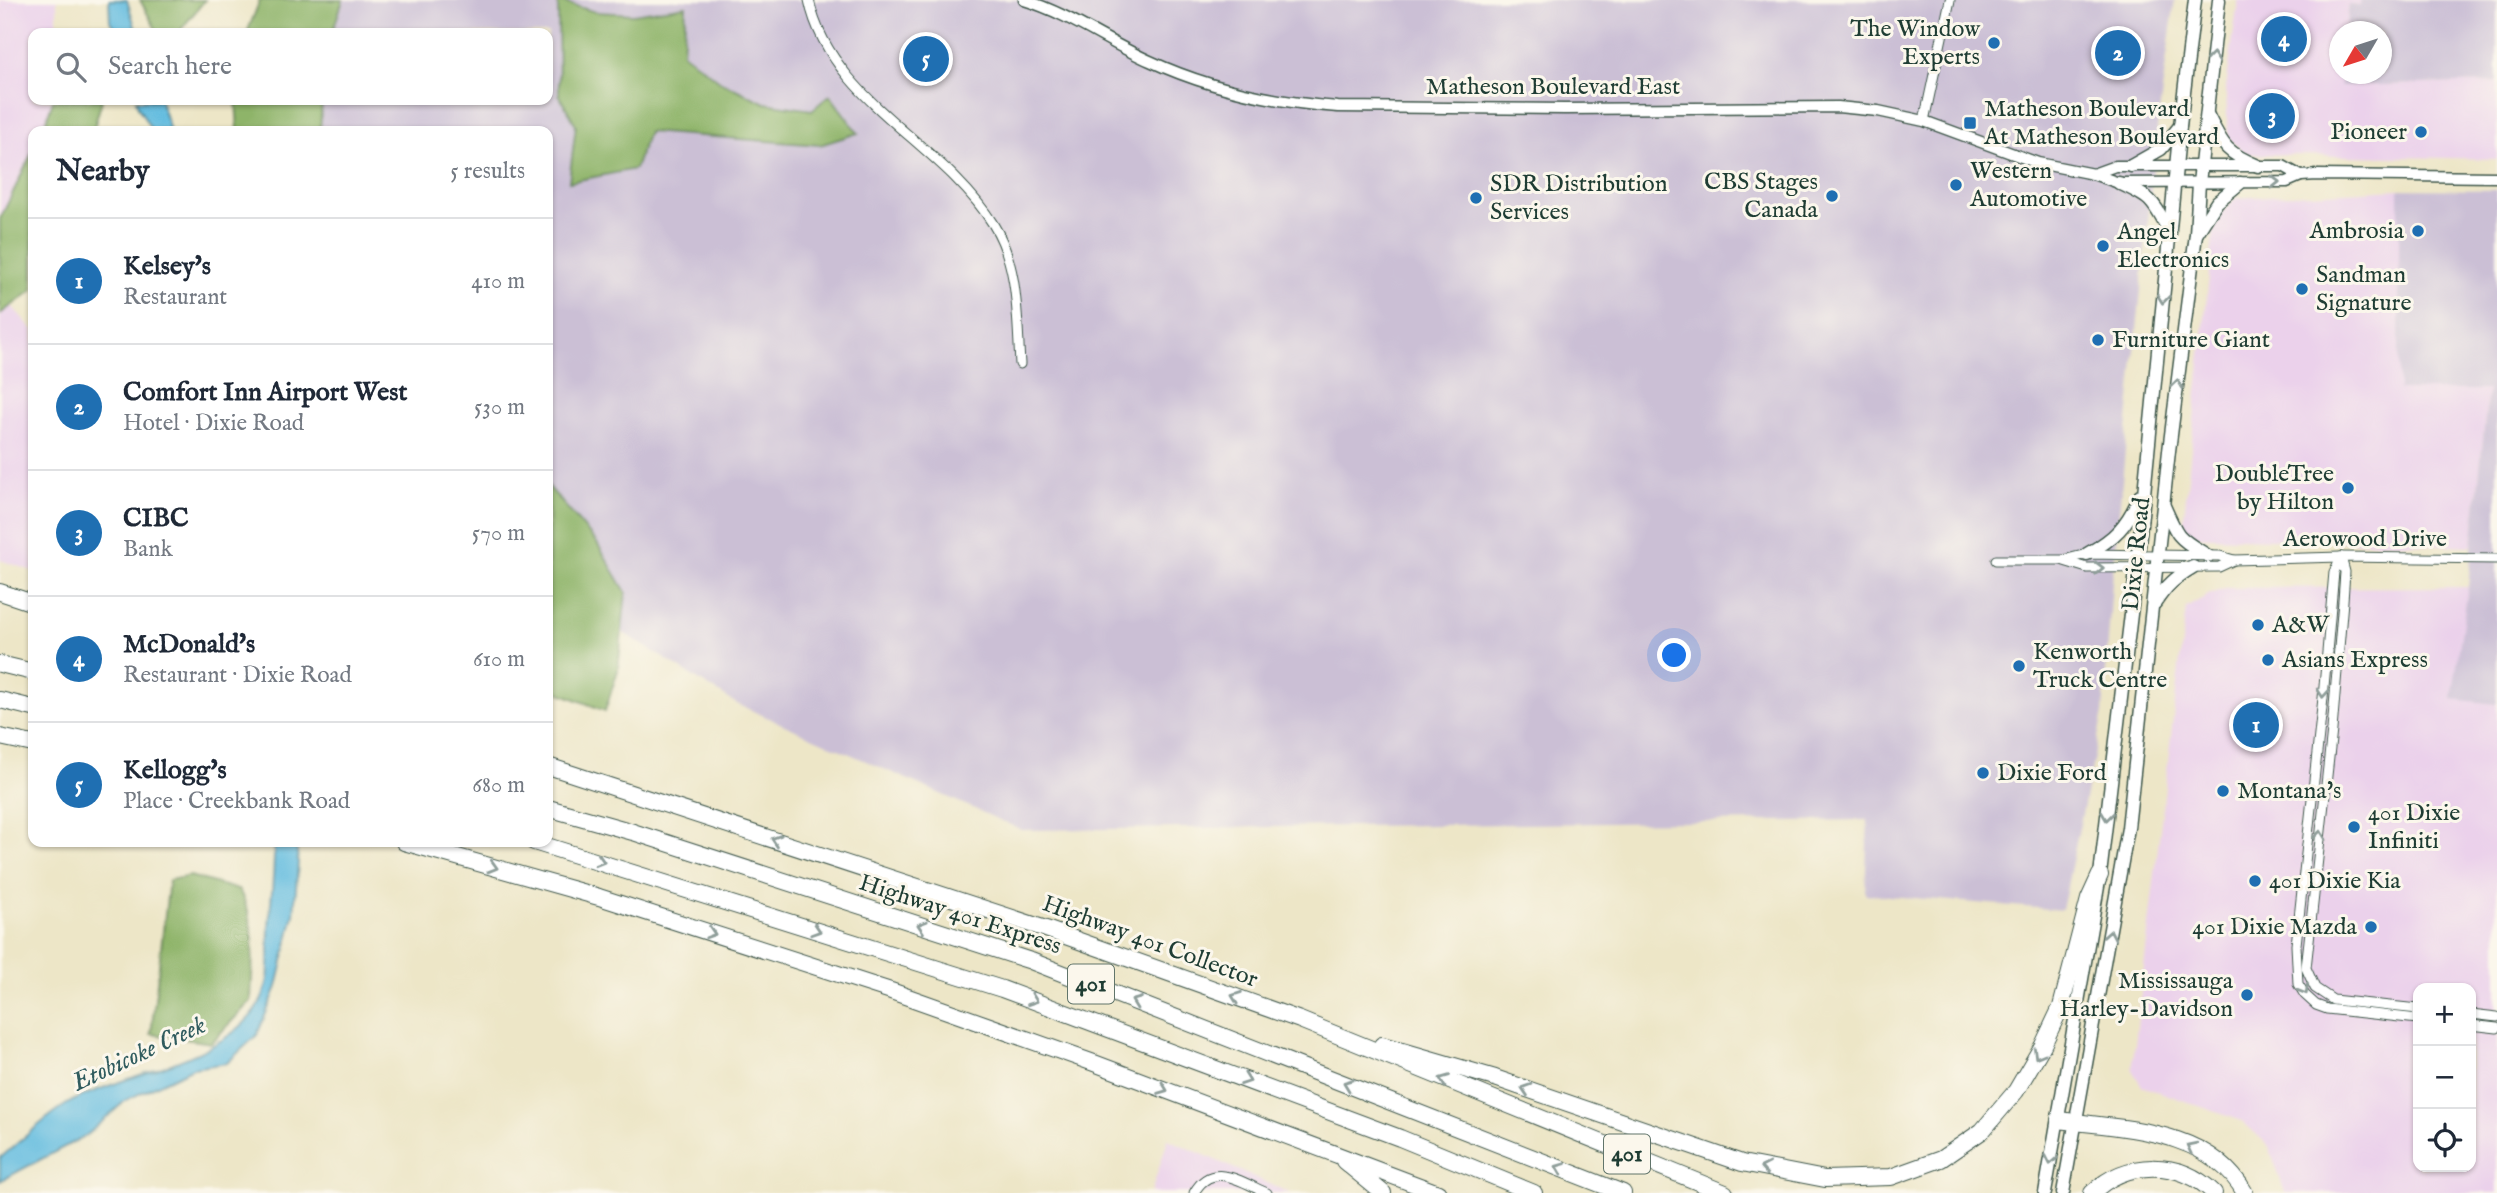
<!DOCTYPE html>
<html lang="en">
<head>
<meta charset="utf-8">
<style>
	:root { --surface:#fff; --page:#f2f2f3; --text:#1f2937; --muted:#747a83; --line:#e0e1e3; --accent:#1f6fb2 }
	body { margin:0; font-family:"IM FELL English",serif; background:var(--page); color:var(--text) }
	.controls { position:absolute; right:21px; bottom:21px; display:grid; overflow:hidden; border-radius:14px; box-shadow:0 2px 5px #0004 }
	.controls button { width:63px; height:63px; display:grid; place-items:center; padding:0; border:0; border-bottom:2px solid var(--line); background:var(--surface); color:var(--text); font:35px sans-serif }
	.compass { position:absolute; left:2329px; top:21px; width:63px; height:63px; border-radius:50%; background:var(--surface); box-shadow:0 2px 5px #0004; rotate:231deg }
	.you { position:absolute; left:1675px; top:656px; width:24px; height:24px; margin:-18px; border:5px solid #fff; border-radius:50%; background:#1a73e8; box-shadow:0 0 0 10px #1a73e833 }
	.badge { display:grid; place-items:center; width:46px; height:46px; border-radius:50%; background:var(--accent); color:#fff; font-size:23px; font-weight:700 }
	.pin { position:absolute; translate:-50% -50%; border:4px solid #fff; box-shadow:0 2px 7px #0006 }
	.list { margin:0; padding:0; list-style:none }
	h2 { display:flex; justify-content:space-between; align-items:center; height:91px; margin:0; padding:0 28px; font-size:30px }
	h2 small { font-size:23px; font-weight:400; color:var(--muted) }
	.list li { display:grid; grid-template-columns:46px 1fr auto; gap:21px; align-items:center; box-sizing:border-box; height:126px; padding:0 28px; border-top:2px solid var(--line) }
	.list b { display:block; font-size:26px; white-space:nowrap }
	.list p { margin:0; font-size:23px; white-space:nowrap; color:var(--muted) }
	.list em { font-size:23px; font-style:normal; color:var(--muted) }
	.icon { flex:none; width:38px; height:38px; fill:none; stroke:currentColor; stroke-width:2; stroke-linecap:round; stroke-linejoin:round }
	.map { position:relative; flex:none; width:2497px; height:1193px; overflow:hidden }
	.search { position:absolute; background:var(--surface); box-shadow:0 2px 5px #0004; left:28px; top:28px; width:525px; height:77px; display:flex; align-items:center; gap:18px; box-sizing:border-box; padding:0 24px; border-radius:14px; color:var(--muted); font-size:26px }
	.panel { position:absolute; background:var(--surface); box-shadow:0 2px 5px #0004; left:28px; top:126px; width:525px; height:721px; border-radius:14px }
	.map>svg:first-child { display:block }
	.built { fill:#ebd1eb; fill-rule:evenodd }
	.industrial { fill:#cbbfd5 }
	.forest { fill:#8eb469; stroke:#56784e; stroke-width:2 }
	.water { fill:#61bbdf; stroke:#407c8a; stroke-width:2 }
	.lines { fill:none; stroke-linecap:round; stroke-linejoin:round }
	.minor-casing { stroke:#3e564a; stroke-width:11 }
	.tertiary-casing { stroke:#3e564a; stroke-width:13 }
	.secondary-casing { stroke:#3e564a; stroke-width:15 }
	.motorway-casing { stroke:#3e564a; stroke-width:18 }
	.minor { stroke:#fff; stroke-width:9 }
	.tertiary { stroke:#fff; stroke-width:10 }
	.secondary { stroke:#fff; stroke-width:12 }
	.motorway { stroke:#fff; stroke-width:16 }
	.oneway { stroke:#8f9e9a }
	.poi-dot { fill:#1f6fb2; stroke:#fbf7ec; stroke-width:2.5 }
	.labels { text-anchor:middle; dominant-baseline:central; stroke-width:6; stroke-linejoin:round; paint-order:stroke }
	.shield { fill:#fbf7ec; stroke:#61756b; stroke-width:2 }
	.shield-label { font-size:23px; font-weight:bold; fill:#1f3d34 }
	.poi-label { font-size:24px; fill:#1f3d34; stroke:#fbf7ec; text-anchor:start }
	.street-label { font-size:24px; fill:#1f3d34; stroke:#fbf7ec }
	.water-label { font-size:26px; font-style:italic; fill:#305c5f; stroke:#fbf7ec }
</style>
</head>
<body>
<div class="map">
<svg width="2497" height="1193" viewBox="0 0 2497 1193">
	<rect width="100%" height="100%" fill="#fbf7ec"/>
	<filter id="ink" filterUnits="userSpaceOnUse"><feTurbulence type="fractalNoise" baseFrequency=".0143" numOctaves="2"/><feDisplacementMap in="SourceGraphic" scale="14" xChannelSelector="R" yChannelSelector="G"/><feConvolveMatrix kernelMatrix="1 2 1 2 8 2 1 2 1" color-interpolation-filters="sRGB"/></filter>
	<filter id="wash" filterUnits="userSpaceOnUse"><feTurbulence type="fractalNoise" baseFrequency=".00686" numOctaves="4" result="noise"/><feDisplacementMap in="SourceGraphic" scale="28" xChannelSelector="R" yChannelSelector="G"/><feGaussianBlur stdDeviation="1.57" result="paint"/><feColorMatrix in="noise" values="0 0 0 0 0 0 0 0 0 0 0 0 0 0 0 0 0 1.4 0 .05"/><feComposite in="paint" operator="in"/></filter>
	<g filter="url(#wash)">
		<rect width="100%" height="100%" fill="#ede6c7"/>
		<!-- built -->
		<g class="built">
			<polygon points="0,0 57,0 57,33 33,33 33,100 53,100 43,131 33,131 33,151 0,219"/>
			<polygon points="2238,0 2360,0 2359,6 2349,5 2346,31 2340,32 2341,86 2497,82 2497,159 2245,154 2228,138 2226,88"/>
			<polygon points="2399,189 2400,390 2488,390 2472,546 2182,536 2215,218 2236,198"/>
			<polygon points="11,305 33,330 33,571 0,560 0,314"/>
			<path d="M2468 587 2453 698 2497 704V1193H2285L2269 1146 2242 1121 2142 1086 2132 1070 2186 608 2210 594 2228 588ZM2418 988H2471V1167H2418Z"/>
			<polygon points="1168,1139 1290,1193 1151,1193"/>
		</g>
		<!-- industrial -->
		<g class="industrial">
			<polygon points="343,0 2175,0 2158,120 2130,400 2112,583 2103,713 2062,910 1865,894 1868,820 1022,830 737,704 622,632 626,592 597,543 548,486 548,131 320,131 322,100 548,100 548,33 332,33"/>
			<polygon points="2360,0 2497,0 2497,82 2340,86 2342,74 2382,74 2382,32 2346,31 2349,5 2359,6"/>
			<polygon points="2399,189 2497,190 2497,704 2452,699 2468,587 2488,390 2399,390"/>
		</g>
		<!-- forest -->
		<g class="forest">
			<polygon points="140,0 205,0 178,33 158,33"/>
			<polygon points="260,0 343,0 332,33 247,33"/>
			<polygon points="558,1 596,12 633,14 686,6 683,53 721,82 765,103 812,110 830,95 858,133 820,145 648,132 635,169 569,182 576,125 559,95"/>
			<polygon points="53,100 102,100 93,131 43,131"/>
			<polygon points="236,100 322,100 320,131 238,131"/>
			<polygon points="33,151 33,290 0,314 0,219"/>
			<polygon points="548,486 597,543 626,592 618,670 605,711 548,688"/>
			<path d="M190 876 239 890C258 922 252 965 251 1001L211 1043 151 1034 169 880Z"/>
		</g>
		<!-- water -->
		<g class="water">
			<polygon points="109,0 127,0 137,33 117,33 110,21"/>
			<polygon points="136,100 160,100 170,131 152,131 138,107"/>
			<path d="M274 842H296L298 862 294 914 277 987 257 1035 227 1063 193 1068 126 1100 87 1135 0 1181V1158C21 1141 44 1118 67 1104 123 1072 243 1059 265 991 272 971 268 948 269 927 271 898 275 871 274 842Z"/>
		</g>
	</g>
	<g filter="url(#ink)">
		<g class="lines">
			<!-- minor casing -->
			<g class="minor-casing">
				<g id="minor">
					<path d="M809 0C830 100 943 143 993 224 1019 265 1017 318 1020 364"/>
					<polyline points="1924,121 1950,0"/>
					<polyline points="2341,557 2334,572 2323,698 2296,945 2298,984 2305,995 2316,1005 2327,1009 2418,1019"/>
					<polyline points="2341,557 2345,572 2343,601 2332,730 2306,968 2315,988 2333,1000 2418,1009"/>
					<polyline points="1996,560 2063,560 2087,554 2220,556 2234,560 2341,557 2497,559"/>
					<polyline points="2064,561 2087,568 2219,567 2234,560"/>
					<polyline points="2471,1014 2497,1017"/>
					<polyline points="2471,1025 2497,1028"/>
					<path d="M1194 1193C1212 1160 1241 1182 1267 1193"/>
				</g>
			</g>
			<!-- tertiary casing -->
			<g class="tertiary-casing">
				<g id="tertiary">
					<path d="M1024 0C1070 14 1107 42 1150 61 1210 89 1273 102 1338 107L1565 109 1838 107 1878 111 1924 121 2038 163 2093 174 2119 183 2287 182 2301 176 2317 175 2497 177"/>
					<polyline points="2093,174 2115,166 2283,166 2301,176"/>
				</g>
			</g>
			<!-- secondary casing -->
			<g class="secondary-casing">
				<g id="secondary">
					<path d="M2207 114C2223 145 2224 152 2258 166"/>
					<polyline points="2131,166 2161,149 2180,126"/>
					<path d="M2119 183C2154 199 2152 200 2170 233"/>
					<polyline points="2197,233 2217,202 2240,183"/>
					<path d="M2164 506C2179 540 2178 537 2208 556"/>
					<path d="M2087 554C2115 538 2127 526 2140 496"/>
					<path d="M2155 603C2166 586 2176 577 2193 567"/>
					<polyline points="2045,1193 2100,875 2138,555 2180,126 2195,0"/>
					<polyline points="2063,1193 2128,828 2169,451 2196,234 2199,183 2219,0"/>
				</g>
			</g>
			<!-- motorway casing -->
			<g class="motorway-casing">
				<g id="motorway">
					<polyline points="0,592 33,603"/>
					<polyline points="0,664 33,672"/>
					<polyline points="0,700 33,708"/>
					<polyline points="0,737 33,744"/>
					<polyline points="548,766 1046,929 1300,1020 1725,1193"/>
					<polyline points="548,808 633,832 1031,961 1623,1193"/>
					<polyline points="404,842 599,897 891,991 1094,1063 1438,1193"/>
					<polyline points="534,842 1002,989 1400,1138 1534,1193"/>
					<polyline points="1382,1045 1495,1078 1742,1163 1825,1179 1891,1177 1941,1159 1982,1131 2016,1091 2043,1045 2061,1007 2089,899 2100,875"/>
					<path d="M2059 1120C2122 1129 2209 1128 2245 1193"/>
					<polyline points="1344,1161 1383,1193"/>
					<path d="M2092 1193C2126 1160 2179 1159 2214 1193"/>
				</g>
			</g>
			<!-- minor -->
			<use href="#minor" class="minor"/>
			<!-- tertiary -->
			<use href="#tertiary" class="tertiary"/>
			<!-- secondary -->
			<use href="#secondary" class="secondary"/>
			<!-- motorway -->
			<use href="#motorway" class="motorway"/>
		</g>
		<!-- one-way arrows -->
		<defs><path id="oneway-chevron" d="M-2-3.5L2.5 0L-2 3.5" fill="none" stroke-width="1.6" stroke-linecap="round" stroke-linejoin="round" transform="scale(1.75)"/></defs>
		<g class="oneway">
			<use href="#oneway-chevron" transform="translate(2213 57) rotate(-84)"/>
			<use href="#oneway-chevron" transform="translate(2275 182) rotate(-1)"/>
			<use href="#oneway-chevron" transform="translate(2163 299) rotate(96)"/>
			<use href="#oneway-chevron" transform="translate(2177 384) rotate(-83)"/>
			<use href="#oneway-chevron" transform="translate(2099 568) rotate(-1)"/>
			<use href="#oneway-chevron" transform="translate(2323 693) rotate(95)"/>
			<use href="#oneway-chevron" transform="translate(2107 816) rotate(97)"/>
			<use href="#oneway-chevron" transform="translate(2320 835) rotate(-83)"/>
			<use href="#oneway-chevron" transform="translate(776 840) rotate(-162)"/>
			<use href="#oneway-chevron" transform="translate(600 861) rotate(17)"/>
			<use href="#oneway-chevron" transform="translate(493 867) rotate(16)"/>
			<use href="#oneway-chevron" transform="translate(922 926) rotate(-162)"/>
			<use href="#oneway-chevron" transform="translate(816 930) rotate(18)"/>
			<use href="#oneway-chevron" transform="translate(711 933) rotate(18)"/>
			<use href="#oneway-chevron" transform="translate(2110 935) rotate(-80)"/>
			<use href="#oneway-chevron" transform="translate(2304 990) rotate(59)"/>
			<use href="#oneway-chevron" transform="translate(1236 997) rotate(-160)"/>
			<use href="#oneway-chevron" transform="translate(1033 1000) rotate(20)"/>
			<use href="#oneway-chevron" transform="translate(1136 1002) rotate(-159)"/>
			<use href="#oneway-chevron" transform="translate(2038 1054) rotate(120)"/>
			<use href="#oneway-chevron" transform="translate(1246 1080) rotate(20)"/>
			<use href="#oneway-chevron" transform="translate(1444 1080) rotate(-158)"/>
			<use href="#oneway-chevron" transform="translate(1348 1084) rotate(-159)"/>
			<use href="#oneway-chevron" transform="translate(1163 1089) rotate(21)"/>
			<use href="#oneway-chevron" transform="translate(1526 1089) rotate(-162)"/>
			<use href="#oneway-chevron" transform="translate(2191 1147) rotate(-153)"/>
			<use href="#oneway-chevron" transform="translate(2051 1160) rotate(101)"/>
			<use href="#oneway-chevron" transform="translate(1560 1168) rotate(-158)"/>
			<use href="#oneway-chevron" transform="translate(1765 1168) rotate(-169)"/>
		</g>
	</g>
	<!-- markers -->
	<g class="poi-dot">
		<circle cx="1994" cy="43" r="7"/>
		<rect x="1963" y="116" width="14" height="14" rx="3.5"/>
		<circle cx="2421" cy="132" r="7"/>
		<circle cx="1956" cy="185" r="7"/>
		<circle cx="1832" cy="196" r="7"/>
		<circle cx="1476" cy="198" r="7"/>
		<circle cx="2418" cy="231" r="7"/>
		<circle cx="2103" cy="246" r="7"/>
		<circle cx="2302" cy="289" r="7"/>
		<circle cx="2098" cy="340" r="7"/>
		<circle cx="2348" cy="488" r="7"/>
		<circle cx="2258" cy="625" r="7"/>
		<circle cx="2268" cy="660" r="7"/>
		<circle cx="2019" cy="666" r="7"/>
		<circle cx="1983" cy="773" r="7"/>
		<circle cx="2223" cy="791" r="7"/>
		<circle cx="2354" cy="827" r="7"/>
		<circle cx="2255" cy="881" r="7"/>
		<circle cx="2371" cy="927" r="7"/>
		<circle cx="2247" cy="995" r="7"/>
	</g>
	<g class="labels">
		<!-- shield labels -->
		<g class="shield">
			<rect x="1068" y="964.5" width="46" height="39" rx="5"/>
			<rect x="1604" y="1134.5" width="46" height="39" rx="5"/>
		</g>
		<g class="shield-label">
			<text x="1091" y="984">401</text>
			<text x="1627" y="1154">401</text>
		</g>
		<!-- poi labels -->
		<g class="poi-label">
			<text x="1980" y="29" text-anchor="end">The Window<tspan x="1980" dy="28">Experts</tspan></text>
			<text x="1984" y="109">Matheson Boulevard<tspan x="1984" dy="28">At Matheson Boulevard</tspan></text>
			<text x="2407" y="132" text-anchor="end">Pioneer</text>
			<text x="1970" y="171">Western<tspan x="1970" dy="28">Automotive</tspan></text>
			<text x="1818" y="182" text-anchor="end">CBS Stages<tspan x="1818" dy="28">Canada</tspan></text>
			<text x="1490" y="184">SDR Distribution<tspan x="1490" dy="28">Services</tspan></text>
			<text x="2404" y="231" text-anchor="end">Ambrosia</text>
			<text x="2117" y="232">Angel<tspan x="2117" dy="28">Electronics</tspan></text>
			<text x="2316" y="275">Sandman<tspan x="2316" dy="28">Signature</tspan></text>
			<text x="2112" y="340">Furniture Giant</text>
			<text x="2334" y="474" text-anchor="end">DoubleTree<tspan x="2334" dy="28">by Hilton</tspan></text>
			<text x="2272" y="625">A&amp;W</text>
			<text x="2033" y="652">Kenworth<tspan x="2033" dy="28">Truck Centre</tspan></text>
			<text x="2282" y="660">Asians Express</text>
			<text x="1997" y="773">Dixie Ford</text>
			<text x="2237" y="791">Montana's</text>
			<text x="2368" y="813">401 Dixie<tspan x="2368" dy="28">Infiniti</tspan></text>
			<text x="2269" y="881">401 Dixie Kia</text>
			<text x="2357" y="927" text-anchor="end">401 Dixie Mazda</text>
			<text x="2233" y="981" text-anchor="end">Mississauga<tspan x="2233" dy="28">Harley-Davidson</tspan></text>
		</g>
		<!-- street labels -->
		<g class="street-label">
			<text x="1553" y="87">Matheson Boulevard East</text>
			<text x="2365" y="539">Aerowood Drive</text>
			<text transform="translate(2137 554) rotate(-84)">Dixie Road</text>
			<text transform="translate(960 915) rotate(18)">Highway 401 Express</text>
			<text transform="translate(1150 942) rotate(20)">Highway 401 Collector</text>
		</g>
		<!-- water labels -->
		<g class="water-label">
			<text transform="translate(139 1054) rotate(-25)">Etobicoke Creek</text>
		</g>
	</g>
</svg>
<div class="controls">
<button>+</button>
<button>−</button>
<button><svg class="icon" aria-label="locate" viewBox="0 0 24 24"><circle cx="12" cy="12" r="6"/><path d="M12 2v4M12 18v4M2 12h4M18 12h4"/></svg></button>
</div>
<svg class="compass" viewBox="-18 -18 36 36"><path d="M0-13l5 13h-10z" fill="#e53935"/><path d="M0 13l5-13h-10z" fill="#747a83"/></svg>
<div class="you"></div>
<div class="pin badge" style="left:2256px;top:725px">1</div>
<div class="pin badge" style="left:2118px;top:53px">2</div>
<div class="pin badge" style="left:2272px;top:116px">3</div>
<div class="pin badge" style="left:2284px;top:39px">4</div>
<div class="pin badge" style="left:926px;top:59px">5</div>
<div class="search"><svg class="icon" aria-label="search" viewBox="0 0 24 24"><circle cx="10" cy="10" r="6"/><path d="M15 15l6 6"/></svg>Search here</div>
<section class="panel">
<h2>Nearby<small>5 results</small></h2>
<ul class="list">
<li><span class="badge">1</span><div><b>Kelsey's</b><p>Restaurant</p></div><em>410 m</em></li>
<li><span class="badge">2</span><div><b>Comfort Inn Airport West</b><p>Hotel · Dixie Road</p></div><em>530 m</em></li>
<li><span class="badge">3</span><div><b>CIBC</b><p>Bank</p></div><em>570 m</em></li>
<li><span class="badge">4</span><div><b>McDonald's</b><p>Restaurant · Dixie Road</p></div><em>610 m</em></li>
<li><span class="badge">5</span><div><b>Kellogg's</b><p>Place · Creekbank Road</p></div><em>680 m</em></li>
</ul>
</section>
</div>
</body>
</html>
